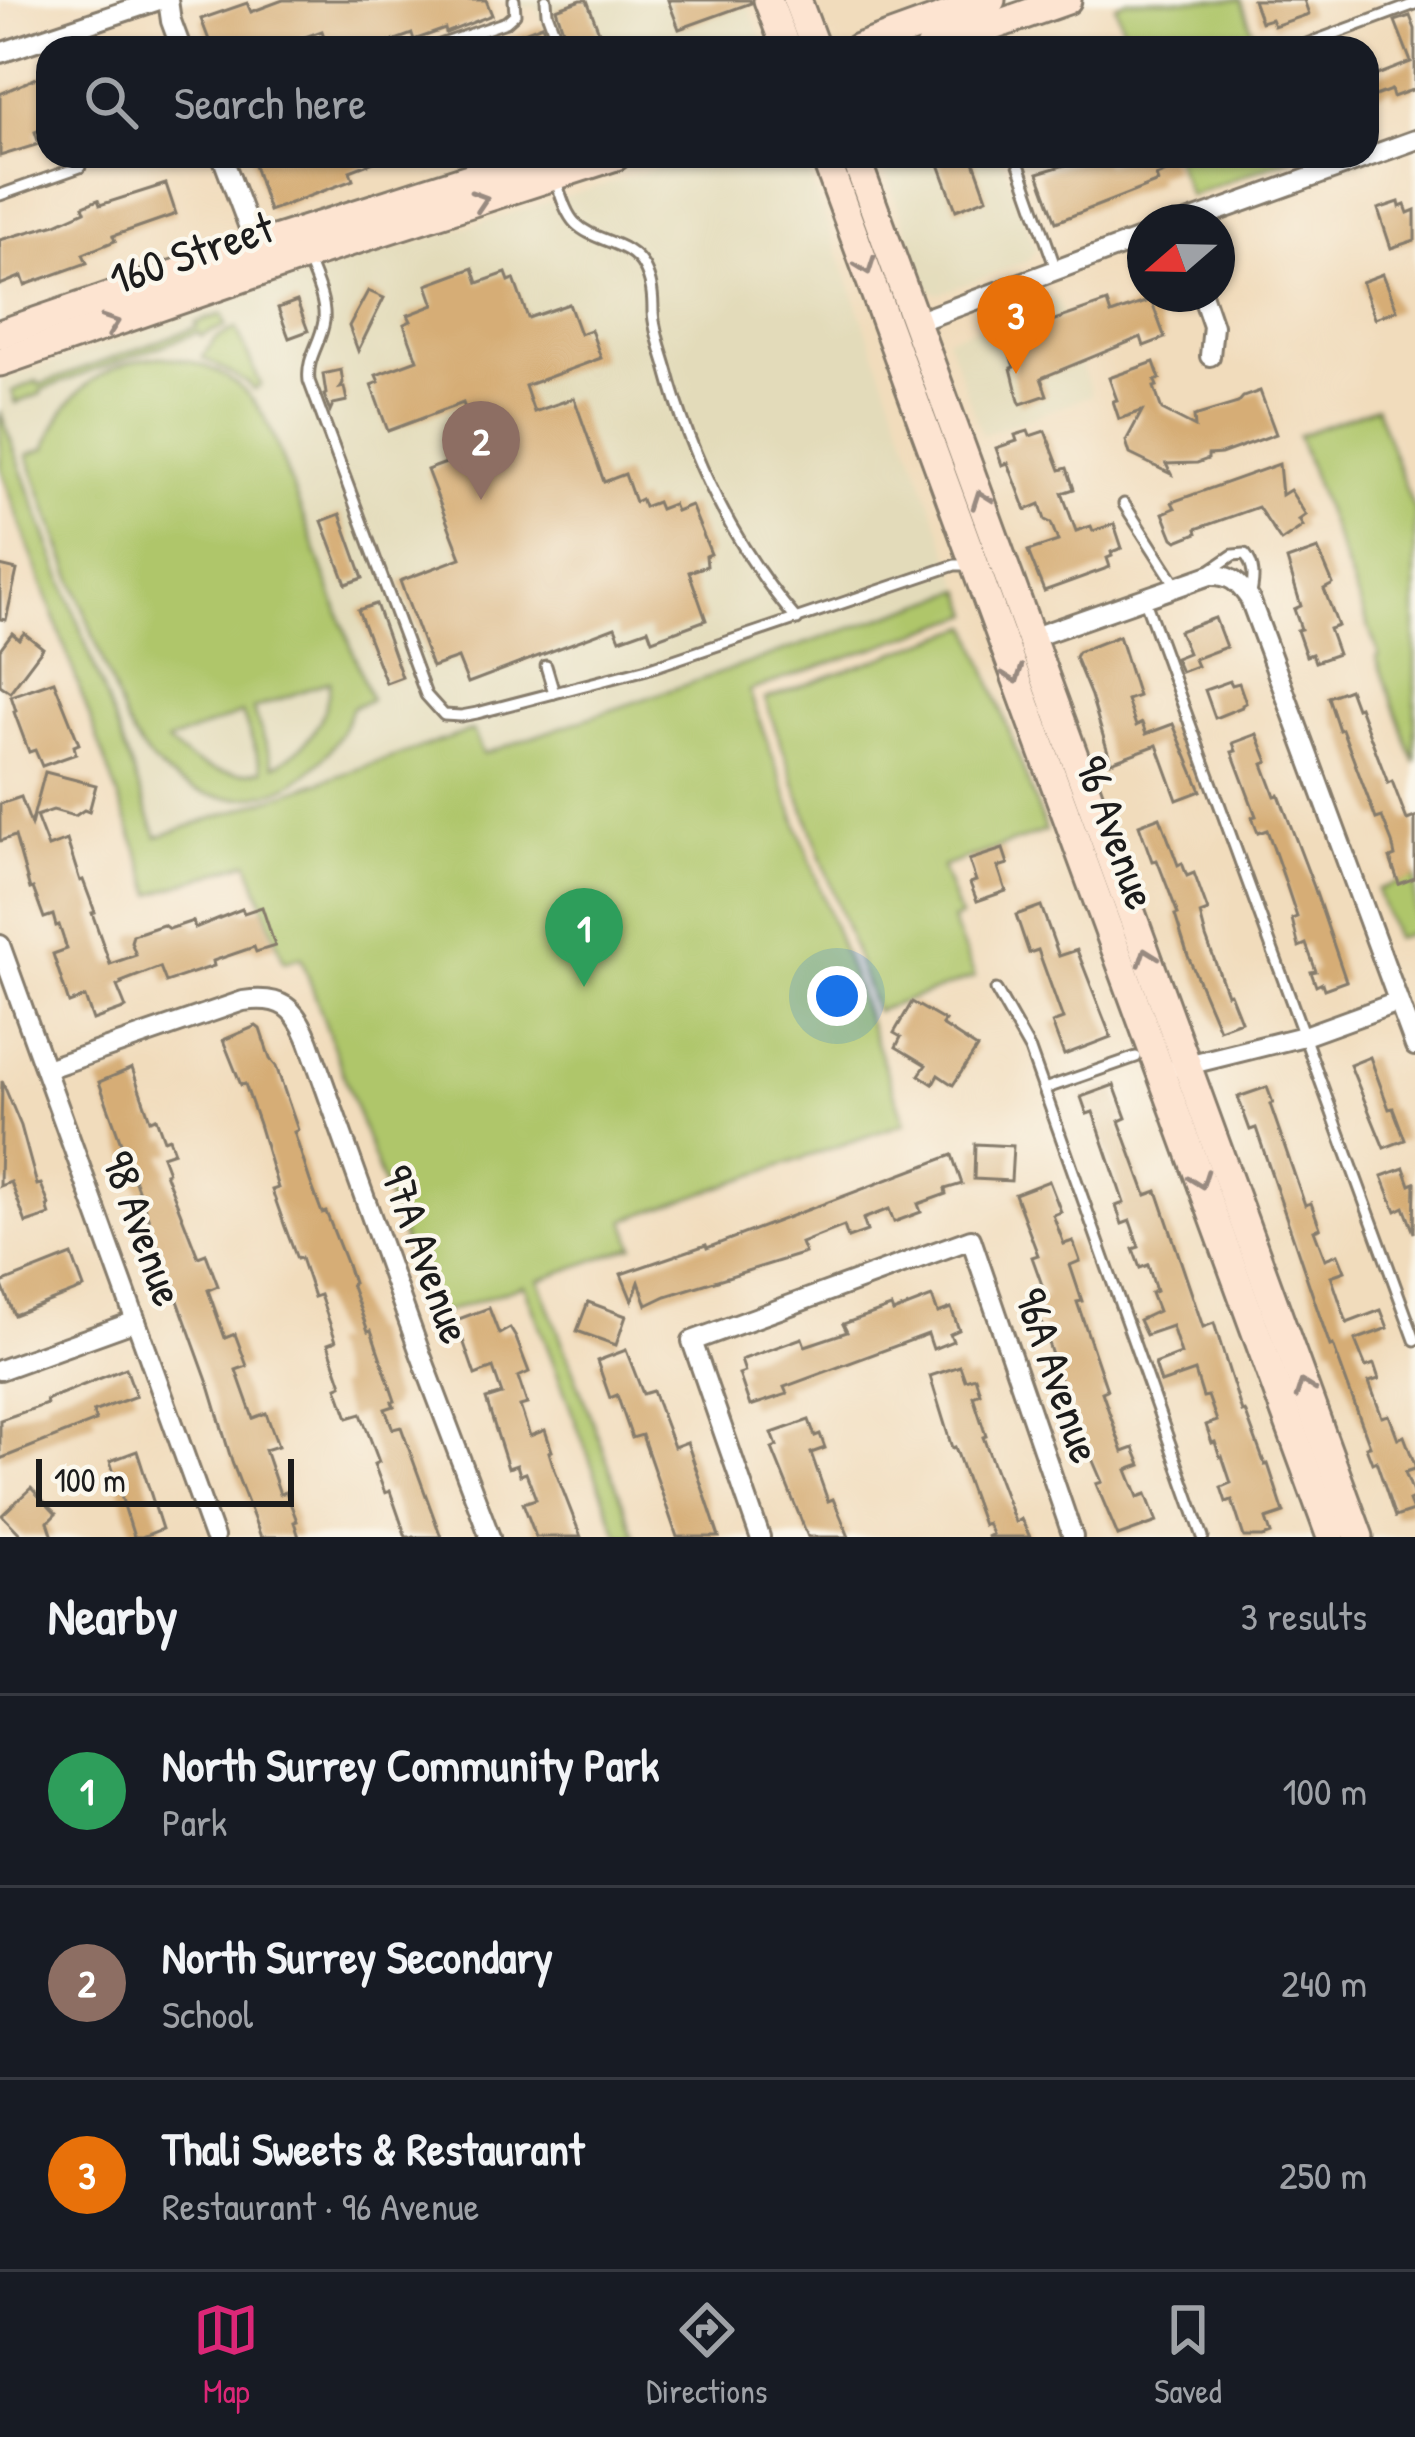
<!DOCTYPE html>
<html lang="en">
<head>
<meta charset="utf-8">
<style>
	:root { --surface:#171b24; --page:#20242c; --text:#f1f3f6; --muted:#9ea1a6; --line:#363941; --accent:#db2777 }
	body { margin:0; font-family:"Patrick Hand",sans-serif; background:var(--page); color:var(--text) }
	.compass { position:absolute; left:1127px; top:204px; width:108px; height:108px; border-radius:50%; background:var(--surface); box-shadow:0 3px 9px #0004; rotate:250deg }
	.scale { position:absolute; left:36px; bottom:30px; width:258px; box-sizing:border-box; padding-left:12px; border:6px solid #1c1c1c; border-top:0; font-size:33px; line-height:42px; white-space:nowrap; color:#1c1c1c; -webkit-text-stroke:9px #fbf7ec; paint-order:stroke }
	.you { position:absolute; left:837px; top:996px; width:42px; height:42px; margin:-30px; border:9px solid #fff; border-radius:50%; background:#1a73e8; box-shadow:0 0 0 18px #1a73e833 }
	.badge { display:grid; place-items:center; width:78px; height:78px; border-radius:50%; background:var(--accent); color:#fff; font-size:39px; font-weight:700 }
	.pin { position:absolute; translate:-50% -99px; filter:drop-shadow(0 3px 6px #0008) }
	.pin::after { content:''; position:absolute; top:63px; width:42px; height:36px; background:inherit; clip-path:polygon(0 0,100% 0,50% 100%) }
	.list { margin:0; padding:0; list-style:none }
	h2 { display:flex; justify-content:space-between; align-items:center; height:156px; margin:0; padding:0 48px; font-size:51px }
	h2 small { font-size:39px; font-weight:400; color:var(--muted) }
	.list li { display:grid; grid-template-columns:78px 1fr auto; gap:36px; align-items:center; box-sizing:border-box; height:192px; padding:0 48px; border-top:3px solid var(--line) }
	.list b { display:block; font-size:45px; white-space:nowrap }
	.list p { margin:0; font-size:39px; white-space:nowrap; color:var(--muted) }
	.list em { font-size:39px; font-style:normal; color:var(--muted) }
	.icon { flex:none; width:66px; height:66px; fill:none; stroke:currentColor; stroke-width:2; stroke-linecap:round; stroke-linejoin:round }
	.map { position:relative; flex:none; width:1415px; height:1537px; overflow:hidden }
	.search { position:absolute; background:var(--surface); box-shadow:0 3px 9px #0004; left:36px; right:36px; top:36px; height:132px; display:flex; align-items:center; gap:30px; box-sizing:border-box; padding:0 42px; border-radius:36px; color:var(--muted); font-size:45px }
	.sheet { height:732px; background:var(--surface) }
	nav { display:flex; justify-content:space-around; align-items:center; box-sizing:border-box; height:168px; border-top:3px solid var(--line); background:var(--surface); font-size:33px; color:var(--muted) }
	nav a { display:grid; justify-items:center; gap:6px }
	nav .on { color:var(--accent) }
	.map>svg:first-child { display:block }
	.built { fill:#e3dbba }
	.green { fill:#afc66b; stroke:#667144; stroke-width:3; fill-rule:evenodd }
	.building { fill:#d6ad76 }
	.lines { fill:none; stroke-linecap:round; stroke-linejoin:round }
	.lane-casing { stroke:#867c6c; stroke-width:15 }
	.street-casing { stroke:#867c6c; stroke-width:24 }
	.secondary-casing { stroke:#867c6c; stroke-width:33 }
	.lane { stroke:#fff; stroke-width:9 }
	.street { stroke:#fff; stroke-width:18 }
	.secondary { stroke:#fde4d1; stroke-width:27 }
	.oneway { stroke:#988a80 }
	.labels { text-anchor:middle; dominant-baseline:central; stroke-width:9; stroke-linejoin:round; paint-order:stroke }
	.street-label { font-size:45px; fill:#1c1c1c; stroke:#fbf7ec }
</style>
</head>
<body>
<div class="map">
<svg width="1415" height="1537" viewBox="0 0 1415 1537">
	<rect width="100%" height="100%" fill="#fbf7ec"/>
	<filter id="ink" filterUnits="userSpaceOnUse"><feTurbulence type="fractalNoise" baseFrequency=".00833" numOctaves="2"/><feDisplacementMap in="SourceGraphic" scale="24" xChannelSelector="R" yChannelSelector="G"/><feConvolveMatrix kernelMatrix="1 2 1 2 8 2 1 2 1" color-interpolation-filters="sRGB"/></filter>
	<filter id="wash" filterUnits="userSpaceOnUse"><feTurbulence type="fractalNoise" baseFrequency=".004" numOctaves="4" result="noise"/><feDisplacementMap in="SourceGraphic" scale="48" xChannelSelector="R" yChannelSelector="G"/><feGaussianBlur stdDeviation="2.7" result="paint"/><feColorMatrix in="noise" values="0 0 0 0 0 0 0 0 0 0 0 0 0 0 0 0 0 1.4 0 .05"/><feComposite in="paint" operator="in"/></filter>
	<g filter="url(#wash)">
		<rect width="100%" height="100%" fill="#f1dcbc"/>
		<!-- built -->
		<g class="built">
			<polygon points="517,0 746,0 764,46 553,48 536,5 520,9"/>
			<polygon points="697,156 802,156 963,590 482,754 472,730 156,838 0,411 0,381 265,289"/>
			<polygon points="880,156 1001,156 1036,250 1026,262 938,294 927,288"/>
			<polygon points="1057,299 1092,395 982,435 947,338"/>
		</g>
		<!-- green -->
		<g class="green">
			<polygon points="1128,0 1241,0 1259,48 1131,48 1115,5"/>
			<polygon points="1174,156 1295,156 1189,196"/>
			<polygon points="222,314 226,326 201,336 199,332 41,390 41,394 16,403 12,391 37,381 39,385 197,327 196,323"/>
			<polygon points="236,328 261,385 254,390 249,384 202,357 216,339"/>
			<path d="M160 357C213 360 253 386 273 435L371 700 352 707C314 821 176 830 125 721L27 455 46 448C64 393 103 362 160 357ZM330 681C327 719 308 749 274 766L253 709ZM242 713 263 770C225 778 195 768 167 742Z"/>
			<polygon points="1376,407 1415,513 1415,763 1376,657 1379,655 1298,436"/>
			<polygon points="0,411 157,837 473,730 483,754 963,590 972,614 749,691 905,1123 625,1220 634,1246 539,1280 636,1537 619,1537 524,1285 431,1317 301,957 284,962 248,862 153,894 0,466"/>
			<polygon points="970,626 1046,831 942,867 960,917 952,920 975,977 876,1011 765,699"/>
			<polygon points="1415,876 1415,931 1395,939 1377,890"/>
		</g>
		<g id="blocks">
			<!-- building -->
			<g class="building">
				<polygon points="283,0 486,0 492,15 446,33 445,29 414,40 412,34 374,48 328,48 322,31 294,41 297,48 212,48 201,19 247,3 251,12"/>
				<polygon points="581,0 587,0 605,48 569,48 556,9"/>
				<polygon points="668,0 750,0 751,3 679,29"/>
				<polygon points="1253,0 1304,0 1309,14 1274,26 1271,19 1261,22"/>
				<polygon points="1410,16 1415,29 1415,89 1393,97 1391,90 1367,99 1367,79 1411,62 1395,21"/>
				<polygon points="542,25 548,41 529,48 483,48"/>
				<polygon points="48,73 48,127 35,132 39,144 0,156 0,94"/>
				<polygon points="251,156 387,156 387,157 350,171 353,180 269,211"/>
				<polygon points="936,156 972,156 987,198 956,210"/>
				<polygon points="1095,156 1101,156 1105,165 1130,156 1169,156 1174,169 1156,176 1158,182 1056,222 1038,173"/>
				<polygon points="166,184 176,214 113,236 115,241 83,254 87,263 25,285 22,276 0,285 0,240 56,224 85,211 83,206 98,200 100,205"/>
				<polygon points="1399,202 1400,207 1405,205 1408,213 1415,210 1415,240 1391,248 1378,209"/>
				<polygon points="473,268 478,283 506,273 509,281 514,279 528,318 569,304 580,334 591,330 601,358 525,386 534,412 574,398 604,482 625,474 635,502 641,499 644,507 657,502 660,509 673,504 676,511 691,505 711,554 706,556 707,566 689,572 706,620 652,640 648,629 620,639 615,627 468,683 458,658 432,667 400,581 461,558 427,470 446,463 442,452 476,439 463,403 388,431 371,385 379,382 376,375 417,360 404,324 411,321 408,315 434,305 427,285"/>
				<polygon points="1383,274 1397,310 1375,318 1362,282"/>
				<polygon points="368,291 384,298 358,351 349,326"/>
				<polygon points="1151,300 1165,338 1144,346 1141,337 1041,378 1047,395 1021,404 1019,401 1011,368 1014,367 1000,326 1039,312 1043,324 1107,302 1111,314"/>
				<polygon points="297,301 308,331 289,338 278,308"/>
				<polygon points="1154,362 1160,379 1155,381 1157,386 1154,387 1162,410 1195,427 1194,416 1238,403 1243,397 1260,391 1276,434 1221,454 1208,455 1208,459 1197,463 1166,464 1171,474 1130,454 1126,441 1142,411 1119,419 1113,401 1117,400 1109,378"/>
				<polygon points="341,370 343,383 340,388 344,387 347,401 333,404 330,411 324,395 326,394 323,374"/>
				<polygon points="1028,431 1030,436 1045,431 1060,470 1067,468 1074,489 1062,493 1076,531 1091,526 1093,531 1114,524 1122,548 1111,552 1112,556 1107,558 1110,567 1044,591 1028,551 1058,541 1051,523 1045,520 1040,504 1026,510 1008,463 1002,465 996,448 1017,441 1015,435"/>
				<polygon points="1279,464 1282,495 1290,490 1306,515 1299,520 1303,526 1281,541 1258,507 1196,529 1197,533 1177,541 1173,538 1163,513 1175,508 1172,502"/>
				<polygon points="340,514 363,578 346,584 322,521"/>
				<polygon points="1318,549 1333,584 1324,589 1338,626 1329,629 1338,654 1315,662 1312,654 1306,656 1297,630 1301,629 1294,609 1301,606 1287,560"/>
				<polygon points="0,566 17,570 6,620 0,619"/>
				<polygon points="376,604 402,677 386,683 358,610"/>
				<polygon points="1215,618 1226,647 1194,659 1197,666 1181,672 1175,658 1188,653 1179,631"/>
				<polygon points="12,633 19,639 24,633 43,648 10,692 0,685 0,649"/>
				<polygon points="1119,636 1138,696 1127,700 1136,726 1142,723 1146,734 1173,724 1201,791 1177,800 1157,745 1111,762 1091,696 1075,657 1078,652"/>
				<polygon points="54,681 79,744 74,746 76,754 42,766 35,750 29,752 14,712 16,711 11,696"/>
				<polygon points="1230,681 1232,685 1239,683 1246,703 1242,705 1242,707 1215,718 1205,690"/>
				<polygon points="1349,689 1356,708 1359,707 1388,783 1392,781 1407,820 1415,817 1415,878 1399,884 1390,858 1395,856 1392,842 1382,817 1376,819 1342,729 1339,730 1328,697"/>
				<polygon points="1257,734 1268,762 1263,764 1275,796 1279,795 1314,887 1346,981 1324,989 1322,983 1316,986 1311,972 1316,971 1306,944 1299,947 1292,919 1297,917 1284,878 1267,830 1258,833 1252,817 1256,816 1232,752 1236,751 1233,743"/>
				<polygon points="45,772 96,785 89,812 84,810 75,816 53,810 36,816 48,847 67,840 80,881 83,880 95,912 92,913 110,964 136,955 131,942 133,935 163,925 169,929 193,921 195,928 242,909 244,913 262,907 275,946 256,952 254,947 213,961 214,966 166,982 160,967 121,982 122,984 117,986 126,1008 93,1020 85,997 69,1003 53,954 67,949 59,925 56,926 53,915 44,918 33,888 30,889 15,836 0,841 0,804 21,797 31,825"/>
				<polygon points="1160,817 1178,865 1182,863 1187,876 1194,873 1208,911 1200,914 1206,937 1227,994 1230,993 1241,1021 1219,1029 1188,956 1175,915 1178,914 1157,860 1152,861 1139,825"/>
				<polygon points="1003,849 1008,864 998,867 1006,891 977,901 970,883 976,881 969,860"/>
				<polygon points="1041,906 1059,956 1077,950 1111,1037 1064,1055 1052,1023 1063,1019 1038,950 1029,953 1016,915"/>
				<polygon points="912,1002 945,1021 942,1025 977,1048 953,1085 938,1075 933,1084 919,1075 926,1065 896,1047 901,1037 894,1033"/>
				<polygon points="256,1026 260,1029 270,1059 276,1066 298,1130 294,1132 310,1181 322,1213 326,1212 347,1265 353,1283 351,1284 368,1331 371,1330 395,1401 392,1402 394,1406 385,1409 393,1429 401,1427 441,1537 406,1537 390,1491 385,1493 374,1464 379,1462 361,1414 348,1418 337,1387 342,1385 328,1344 336,1341 320,1295 314,1297 301,1258 297,1259 285,1227 272,1190 278,1188 259,1124 245,1084 241,1085 223,1040"/>
				<polygon points="1370,1057 1389,1109 1393,1108 1405,1140 1384,1148 1350,1065"/>
				<polygon points="132,1068 150,1120 156,1118 164,1140 169,1138 174,1152 162,1156 168,1172 165,1173 198,1257 206,1254 218,1286 208,1290 225,1338 235,1334 247,1366 236,1370 253,1418 266,1413 278,1446 265,1450 280,1494 286,1492 297,1521 294,1522 299,1537 261,1537 232,1462 210,1389 99,1082"/>
				<polygon points="2,1081 21,1126 37,1185 41,1184 49,1205 47,1206 50,1215 26,1223 11,1182 0,1186"/>
				<polygon points="1114,1085 1126,1118 1119,1121 1146,1195 1157,1191 1203,1327 1214,1323 1242,1412 1245,1411 1265,1465 1268,1464 1284,1513 1266,1519 1271,1534 1263,1537 1244,1537 1232,1500 1226,1502 1221,1487 1231,1483 1222,1456 1220,1457 1215,1442 1212,1443 1206,1425 1217,1421 1208,1396 1203,1397 1195,1371 1161,1383 1155,1364 1181,1354 1172,1326 1146,1335 1139,1320 1158,1311 1151,1293 1156,1291 1148,1265 1140,1268 1133,1249 1139,1247 1130,1221 1122,1224 1116,1206 1124,1203 1093,1112 1087,1114 1081,1097"/>
				<polygon points="1267,1087 1273,1103 1270,1104 1305,1205 1311,1203 1320,1228 1314,1230 1325,1259 1338,1254 1345,1271 1331,1276 1347,1323 1381,1310 1388,1328 1355,1340 1366,1367 1374,1364 1379,1379 1369,1382 1382,1417 1389,1415 1398,1439 1404,1436 1415,1465 1415,1469 1405,1472 1415,1498 1409,1501 1413,1511 1395,1517 1376,1461 1372,1463 1366,1447 1370,1446 1333,1345 1330,1346 1318,1311 1256,1128 1250,1130 1238,1097"/>
				<polygon points="975,1144 1013,1146 1011,1181 974,1179"/>
				<polygon points="952,1155 962,1184 945,1189 946,1194 918,1204 921,1212 894,1222 889,1209 863,1219 867,1231 848,1238 844,1226 801,1243 805,1253 666,1296 647,1305 639,1282 632,1301 621,1274 706,1245 707,1248"/>
				<polygon points="1404,1168 1410,1185 1415,1183 1414,1233 1404,1207 1396,1211 1382,1176"/>
				<polygon points="1049,1181 1061,1212 1053,1215 1064,1244 1073,1241 1080,1261 1070,1265 1082,1301 1077,1302 1107,1390 1102,1392 1123,1452 1134,1448 1141,1465 1127,1470 1138,1497 1146,1494 1157,1522 1118,1536 1096,1484 1102,1482 1066,1398 1034,1300 1046,1296 1032,1257 1038,1255 1015,1194"/>
				<polygon points="72,1255 84,1288 14,1315 1,1283"/>
				<polygon points="932,1297 938,1313 951,1308 959,1330 950,1334 953,1341 933,1349 928,1334 784,1387 787,1394 750,1406 739,1374 745,1372 741,1360 802,1338 805,1346 847,1332 843,1324 891,1307 893,1312"/>
				<polygon points="588,1302 626,1316 616,1345 577,1331"/>
				<polygon points="489,1308 499,1334 510,1328 516,1338 529,1372 518,1377 527,1404 520,1406 530,1436 545,1430 552,1451 549,1452 553,1465 581,1537 536,1537 523,1503 536,1499 526,1473 520,1475 517,1465 508,1468 486,1399 502,1394 493,1368 475,1375 456,1320"/>
				<polygon points="626,1350 643,1394 653,1391 674,1447 687,1442 719,1537 677,1537 642,1435 632,1438 617,1395 610,1398 597,1361"/>
				<polygon points="960,1366 965,1380 975,1377 980,1393 973,1396 986,1436 983,1437 1015,1522 1021,1519 1030,1537 986,1537 992,1534 987,1523 983,1525 955,1447 952,1448 930,1376"/>
				<polygon points="126,1368 136,1396 93,1412 96,1421 0,1459 0,1420 47,1404 46,1400"/>
				<polygon points="809,1420 815,1436 820,1434 825,1448 811,1453 828,1501 833,1499 849,1537 808,1537 772,1448 777,1446 772,1433"/>
				<polygon points="137,1451 162,1529 142,1537 134,1537 110,1461"/>
				<polygon points="31,1488 56,1514 48,1522 53,1537 23,1537 2,1515"/>
			</g>
		</g>
	</g>
	<g filter="url(#ink)">
		<use href="#blocks" fill-opacity="0" stroke="#867c6c" stroke-width="3"/>
		<g class="lines">
			<!-- lane casing -->
			<g class="lane-casing">
				<g id="lane">
					<polyline points="546,0 547,13 560,48"/>
					<polyline points="431,48 506,22 515,14 514,0"/>
					<polyline points="1296,48 1415,4"/>
					<polyline points="1016,156 1056,269"/>
					<path d="M556 181C561 195 565 212 575 223 595 243 629 240 644 267 652 282 653 296 653 312 654 330 661 349 666 366 690 457 736 550 797 620"/>
					<polyline points="0,195 80,167"/>
					<path d="M308 261C315 279 326 301 324 321 321 343 306 358 309 381L426 695 444 715 461 716 477 713 647 669 955 565H973"/>
					<polyline points="1124,504 1176,585"/>
					<path d="M1208 572 1233 555 1245 554C1255 566 1254 579 1251 594"/>
					<polyline points="1144,598 1415,1340"/>
					<polyline points="546,666 554,693"/>
					<polyline points="996,990 1030,1050 1203,1537"/>
					<polyline points="1044,1089 1136,1057"/>
				</g>
			</g>
			<!-- street casing -->
			<g class="street-casing">
				<g id="street">
					<polyline points="168,0 171,21 181,48"/>
					<polyline points="0,53 159,0"/>
					<polyline points="222,156 256,246"/>
					<polyline points="1187,222 1415,140"/>
					<polyline points="1202,294 1213,326 1210,356"/>
					<polyline points="916,322 1145,237"/>
					<path d="M1031 638 1210 575C1230 574 1239 583 1250 599L1415 1046"/>
					<polyline points="0,945 214,1537"/>
					<polyline points="1179,1067 1304,1036 1398,1002"/>
					<path d="M46 1069 243 1001C282 995 296 1008 309 1042L419 1350 490 1537"/>
					<polyline points="0,1370 136,1321"/>
					<polyline points="760,1537 692,1341 971,1239 1073,1537"/>
				</g>
			</g>
			<!-- secondary casing -->
			<g class="secondary-casing">
				<g id="secondary">
					<polyline points="768,0 786,48"/>
					<polyline points="797,0 815,48"/>
					<polyline points="858,48 991,0"/>
					<polyline points="930,48 1067,0"/>
					<polyline points="825,156 1331,1537"/>
					<polyline points="855,156 1359,1537"/>
					<polyline points="0,334 256,246 538,156"/>
					<polyline points="0,362 306,256 616,156"/>
				</g>
			</g>
			<!-- lane -->
			<use href="#lane" class="lane"/>
			<!-- street -->
			<use href="#street" class="street"/>
			<!-- secondary -->
			<use href="#secondary" class="secondary"/>
		</g>
		<!-- one-way arrows -->
		<defs><path id="oneway-chevron" d="M-2-3.5L2.5 0L-2 3.5" fill="none" stroke-width="1.6" stroke-linecap="round" stroke-linejoin="round" transform="scale(3)"/></defs>
		<g class="oneway">
			<use href="#oneway-chevron" transform="translate(480 200) rotate(-18)"/>
			<use href="#oneway-chevron" transform="translate(866 266) rotate(70)"/>
			<use href="#oneway-chevron" transform="translate(111 324) rotate(-19)"/>
			<use href="#oneway-chevron" transform="translate(981 499) rotate(-110)"/>
			<use href="#oneway-chevron" transform="translate(1014 675) rotate(70)"/>
			<use href="#oneway-chevron" transform="translate(1147 956) rotate(-110)"/>
			<use href="#oneway-chevron" transform="translate(1200 1180) rotate(70)"/>
			<use href="#oneway-chevron" transform="translate(1304 1388) rotate(-110)"/>
		</g>
	</g>
	<g class="labels">
		<!-- street labels -->
		<g class="street-label">
			<text transform="translate(191 252) rotate(-19)">160 Street</text>
			<text transform="translate(1117 832) rotate(70)">96 Avenue</text>
			<text transform="translate(144 1228) rotate(70)">98 Avenue</text>
			<text transform="translate(427 1254) rotate(70)">97A Avenue</text>
			<text transform="translate(1059 1375) rotate(71)">96A Avenue</text>
		</g>
	</g>
</svg>
<svg class="compass" viewBox="-18 -18 36 36"><path d="M0-13l5 13h-10z" fill="#e53935"/><path d="M0 13l5-13h-10z" fill="#9ea1a6"/></svg>
<div class="scale">100 m</div>
<div class="you"></div>
<div class="pin badge" style="left:584px;top:987px;background:#2e9e5b">1</div>
<div class="pin badge" style="left:481px;top:500px;background:#8d6e63">2</div>
<div class="pin badge" style="left:1016px;top:374px;background:#e8710a">3</div>
<div class="search"><svg class="icon" aria-label="search" viewBox="0 0 24 24"><circle cx="10" cy="10" r="6"/><path d="M15 15l6 6"/></svg>Search here</div>
</div>
<section class="sheet">
<h2>Nearby<small>3 results</small></h2>
<ul class="list">
<li><span class="badge" style="background:#2e9e5b">1</span><div><b>North Surrey Community Park</b><p>Park</p></div><em>100 m</em></li>
<li><span class="badge" style="background:#8d6e63">2</span><div><b>North Surrey Secondary</b><p>School</p></div><em>240 m</em></li>
<li><span class="badge" style="background:#e8710a">3</span><div><b>Thali Sweets &amp; Restaurant</b><p>Restaurant · 96 Avenue</p></div><em>250 m</em></li>
</ul>
</section>
<nav>
<a class="on"><svg class="icon" aria-label="map" viewBox="0 0 24 24"><path d="M3 6l6-2 6 2 6-2v14l-6 2-6-2-6 2zM9 4v14M15 6v14"/></svg>Map</a>
<a><svg class="icon" aria-label="directions" viewBox="0 0 24 24"><path d="M12 3l9 9-9 9-9-9zM9 14v-3h6M13 9l2 2-2 2"/></svg>Directions</a>
<a><svg class="icon" aria-label="saved" viewBox="0 0 24 24"><path d="M7 4h10v16l-5-4-5 4z"/></svg>Saved</a>
</nav>
</body>
</html>
